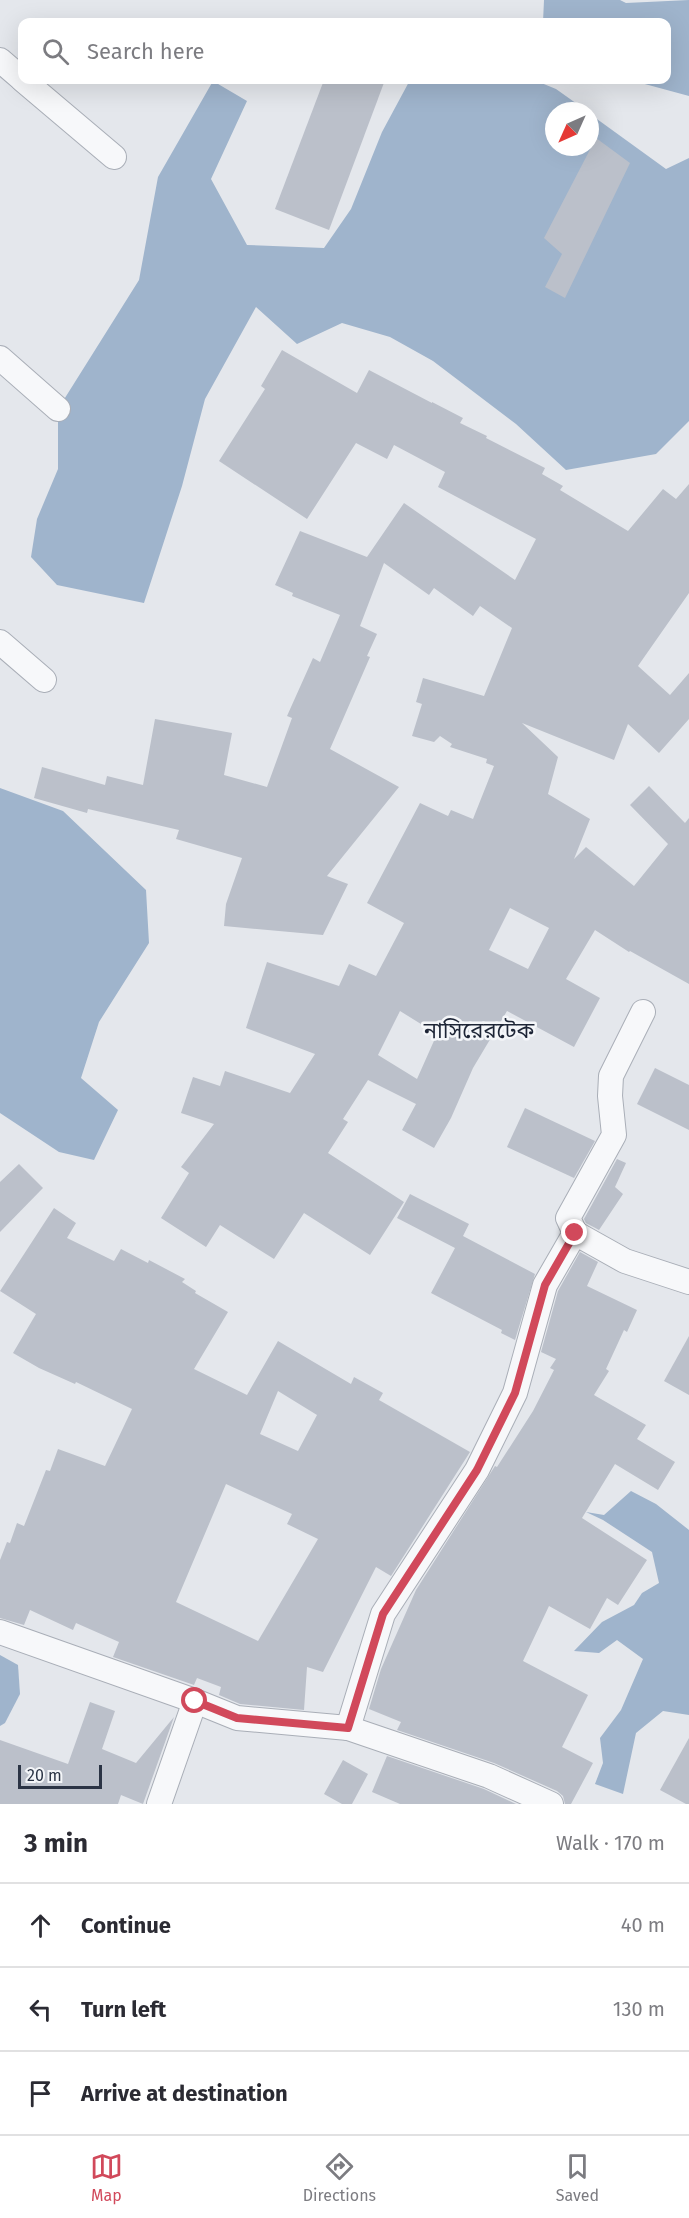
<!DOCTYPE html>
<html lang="en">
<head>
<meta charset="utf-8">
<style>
	:root { --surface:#fff; --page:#f2f2f3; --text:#2b2b33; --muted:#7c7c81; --line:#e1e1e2; --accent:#d1495b }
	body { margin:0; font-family:"Fira Sans","Noto Sans Bengali",sans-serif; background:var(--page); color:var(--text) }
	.compass { position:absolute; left:545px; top:102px; width:54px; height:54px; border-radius:50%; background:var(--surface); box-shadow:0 6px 24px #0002; rotate:225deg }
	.scale { position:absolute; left:18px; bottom:15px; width:84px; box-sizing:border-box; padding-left:6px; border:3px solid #2b3445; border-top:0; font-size:16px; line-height:21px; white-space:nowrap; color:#2b3445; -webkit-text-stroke:4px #f4f6f9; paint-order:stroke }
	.stop { position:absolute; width:18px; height:18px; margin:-14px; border:4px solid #d1495b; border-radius:50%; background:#fff }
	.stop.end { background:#d1495b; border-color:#fff; box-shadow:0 2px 6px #0008 }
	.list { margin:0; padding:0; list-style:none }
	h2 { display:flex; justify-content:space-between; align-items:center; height:78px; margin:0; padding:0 24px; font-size:26px }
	h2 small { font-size:20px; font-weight:400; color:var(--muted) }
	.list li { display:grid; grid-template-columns:39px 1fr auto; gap:18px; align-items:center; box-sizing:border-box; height:84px; padding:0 24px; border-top:2px solid var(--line) }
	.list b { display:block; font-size:22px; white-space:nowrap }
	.list em { font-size:20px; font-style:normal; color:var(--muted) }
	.icon { flex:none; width:33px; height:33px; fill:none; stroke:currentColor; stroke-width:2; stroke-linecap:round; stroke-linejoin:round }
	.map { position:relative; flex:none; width:689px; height:1804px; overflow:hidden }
	.search { position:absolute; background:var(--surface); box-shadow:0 6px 24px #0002; left:18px; right:18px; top:18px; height:66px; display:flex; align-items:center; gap:15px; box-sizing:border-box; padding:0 21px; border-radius:12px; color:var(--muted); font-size:22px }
	.sheet { height:330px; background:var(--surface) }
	nav { display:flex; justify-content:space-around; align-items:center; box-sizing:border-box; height:84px; border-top:2px solid var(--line); background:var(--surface); font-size:16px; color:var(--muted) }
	nav a { display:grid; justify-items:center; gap:3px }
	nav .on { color:var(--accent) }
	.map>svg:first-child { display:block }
	.water { fill:#9fb4cc }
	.building { fill:#bbc0ca; fill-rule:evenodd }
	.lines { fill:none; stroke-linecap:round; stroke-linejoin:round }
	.minor-casing { stroke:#a9aeb7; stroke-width:26 }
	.minor { stroke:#f7f8fa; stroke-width:24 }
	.route { stroke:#d1495b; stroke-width:8 }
	.labels { text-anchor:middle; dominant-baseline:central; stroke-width:5; stroke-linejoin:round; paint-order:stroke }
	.quarter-label { font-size:22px; fill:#1d2536; stroke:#f4f6f9 }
</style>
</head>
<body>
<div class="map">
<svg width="689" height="1804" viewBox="0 0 689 1804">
	<rect width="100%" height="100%" fill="#e4e7ec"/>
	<!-- water -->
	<g class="water">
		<polygon points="544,0 620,0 626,3 689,0 689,96 630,80 666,80 666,22 543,22"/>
		<polygon points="410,80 534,80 556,89 587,111 554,111 554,147 590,147 590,114 666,169 689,158 689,421 656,454 566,470 516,424 433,361 390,337 342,323 297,344 256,307 205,399 182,486 144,603 57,585 31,557 37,519 58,469 58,409 139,280 158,177 213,81 247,101 211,179 247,245 324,248 351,209 382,132"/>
		<polygon points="0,788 63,811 146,890 149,943 99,1022 81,1078 118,1110 94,1160 59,1152 0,1113"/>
		<polygon points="631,1491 656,1504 689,1530 689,1715 663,1711 636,1733 623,1794 595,1784 603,1763 600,1738 621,1710 643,1659 617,1640 599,1653 574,1651 602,1622 634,1605 642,1593 659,1583 652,1552 603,1520 586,1512 604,1515"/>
		<polygon points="0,1655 18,1665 20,1694 5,1723 0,1726"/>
	</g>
	<!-- building -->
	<g class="building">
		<polygon points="324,80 385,80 329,230 275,209"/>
		<polygon points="596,138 630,163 565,298 545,287 562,254 544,238"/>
		<path d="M282 350 357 393 369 370 432 403V402L463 418 460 423 487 436 486 438 545 468 542 474 563 486 560 490 628 531 663 489 676 499 689 484V593L638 666 670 695 689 673V719L659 753 628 724 614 760 522 723 558 757 548 794 590 819 574 859 586 847 634 886 668 844 630 805 649 786 685 823 689 818V984L630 951 629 952 595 930 566 979 600 998 574 1047 507 1011 473 1068 451 1118 434 1148 402 1130 416 1104 368 1080 343 1119 348 1122 328 1153 404 1202 370 1255 304 1213 274 1259 220 1225 206 1247 161 1218 189 1173 181 1167 214 1124 181 1113 193 1077 220 1086 225 1071 290 1093 315 1054 246 1028 267 962 339 986 349 964 376 976 404 923 367 903 420 803 448 816 451 810 473 819 494 766 486 763 487 759 450 747 452 744 440 736 434 742 412 736 422 704 416 702 423 678 484 696 512 628 480 606 473 616 434 588 429 595 384 563 360 626 377 634 367 656 370 657 330 749 399 787 327 876 348 884 323 935 224 926 226 904 242 858 176 839 179 830 88 809 87 813 34 798 42 767 105 785 107 776 143 785 155 719 232 733 224 775 267 787 292 718 287 716 313 658 320 662 340 615 292 596 293 593 275 585 300 531 367 557 404 503 515 580 536 539 438 487 445 472 394 445 387 459 356 443 307 519 219 461 265 389 261 386ZM510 908 549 928 528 969 489 950ZM400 1011 437 1034 417 1079 378 1055Z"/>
		<polygon points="655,1068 689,1085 689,1130 637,1104"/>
		<polygon points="525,1108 595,1141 574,1178 507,1147"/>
		<polygon points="617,1159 626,1163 615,1187 623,1194 599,1230 586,1223 584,1219"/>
		<polygon points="19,1164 43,1188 0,1232 0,1182"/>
		<polygon points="410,1194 469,1224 463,1236 535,1274 515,1340 501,1333 502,1330 431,1293 455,1248 397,1218"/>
		<path d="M54 1208 76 1223 67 1238 114 1261 121 1249 148 1263 149 1260 185 1279 182 1282 196 1291 195 1293 228 1312 194 1369 247 1395 278 1341 351 1384 354 1377 383 1393 379 1400 470 1452 391 1576 376 1567 323 1672 307 1667 304 1710 240 1704 219 1695 221 1687 197 1678 194 1685 113 1657 119 1642 76 1623 73 1630 30 1610 24 1625 0 1618V1560L7 1542 10 1543 17 1523 24 1526 46 1470 50 1471 58 1449 105 1466 132 1409 76 1382 75 1384 39 1368 13 1353 36 1314 0 1291ZM278 1391 317 1415 298 1451 260 1434ZM226 1484 292 1514 287 1524 318 1539 258 1641 176 1602Z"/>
		<polygon points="580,1252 598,1262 587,1286 637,1310 627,1332 624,1330 606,1369 609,1371 594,1395 646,1425 637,1439 675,1462 658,1490 615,1464 582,1518 647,1560 618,1605 607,1598 590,1629 549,1606 523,1661 588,1695 562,1747 593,1763 571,1804 565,1804 563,1796 557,1791 494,1763 397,1730 401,1722 369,1709 381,1669 416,1590 495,1466 497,1467 533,1411 554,1370 550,1368 556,1359 541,1352 558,1291"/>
		<polygon points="689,1336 689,1395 664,1381"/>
		<polygon points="90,1702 115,1711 102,1749 136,1763 174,1717 143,1804 121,1795 118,1804 0,1804 0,1740 68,1764"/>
		<polygon points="689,1738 689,1804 686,1804 660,1790"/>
		<polygon points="387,1756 484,1789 516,1804 400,1804 372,1792"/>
		<polygon points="343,1760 368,1774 352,1804 342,1804 324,1794"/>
	</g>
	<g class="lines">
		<!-- minor casing -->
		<g class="minor-casing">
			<g id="minor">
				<polyline points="0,60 22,79"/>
				<polyline points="23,80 114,157"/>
				<polyline points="0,358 58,409"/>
				<polyline points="0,642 44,680"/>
				<polyline points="575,1233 625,1261 689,1282"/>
				<polyline points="0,1632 195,1701 237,1718 348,1728 489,1776 551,1804"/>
				<polyline points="348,1728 383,1614 477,1470 515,1393 545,1285 575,1233 568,1218 614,1135 610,1096 611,1076 643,1012"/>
				<polyline points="159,1804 195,1701"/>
			</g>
		</g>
		<!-- minor -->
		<use href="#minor" class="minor"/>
	</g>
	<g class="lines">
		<!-- route -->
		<polyline class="route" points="195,1701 237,1718 348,1728 383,1614 477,1470 515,1393 545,1285 575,1233"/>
	</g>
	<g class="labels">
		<!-- quarter labels -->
		<g class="quarter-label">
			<text x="479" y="1030">নাসিরেরটেক</text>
		</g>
	</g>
</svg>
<svg class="compass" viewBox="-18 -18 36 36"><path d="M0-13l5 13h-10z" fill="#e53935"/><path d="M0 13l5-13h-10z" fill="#7c7c81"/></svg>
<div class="scale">20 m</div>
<div class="stop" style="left:195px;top:1701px"></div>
<div class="stop end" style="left:575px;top:1233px"></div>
<div class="search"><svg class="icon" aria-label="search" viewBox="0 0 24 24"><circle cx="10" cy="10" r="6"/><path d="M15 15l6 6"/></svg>Search here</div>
</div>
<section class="sheet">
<h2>3 min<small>Walk · 170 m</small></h2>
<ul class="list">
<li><svg class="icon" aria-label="ahead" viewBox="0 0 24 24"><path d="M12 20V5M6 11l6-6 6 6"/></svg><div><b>Continue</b></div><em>40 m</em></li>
<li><svg class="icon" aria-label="left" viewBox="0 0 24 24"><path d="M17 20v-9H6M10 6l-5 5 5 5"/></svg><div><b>Turn left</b></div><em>130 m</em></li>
<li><svg class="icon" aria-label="arrive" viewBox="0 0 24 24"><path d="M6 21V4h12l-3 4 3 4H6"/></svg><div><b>Arrive at destination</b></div></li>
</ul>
</section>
<nav>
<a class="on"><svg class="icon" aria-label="map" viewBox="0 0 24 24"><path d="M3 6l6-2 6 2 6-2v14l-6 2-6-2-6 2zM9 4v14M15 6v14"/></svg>Map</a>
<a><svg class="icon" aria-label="directions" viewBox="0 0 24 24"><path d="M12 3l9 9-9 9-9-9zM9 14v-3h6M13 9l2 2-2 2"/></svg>Directions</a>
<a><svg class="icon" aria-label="saved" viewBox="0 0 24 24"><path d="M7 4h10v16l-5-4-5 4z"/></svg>Saved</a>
</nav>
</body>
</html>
